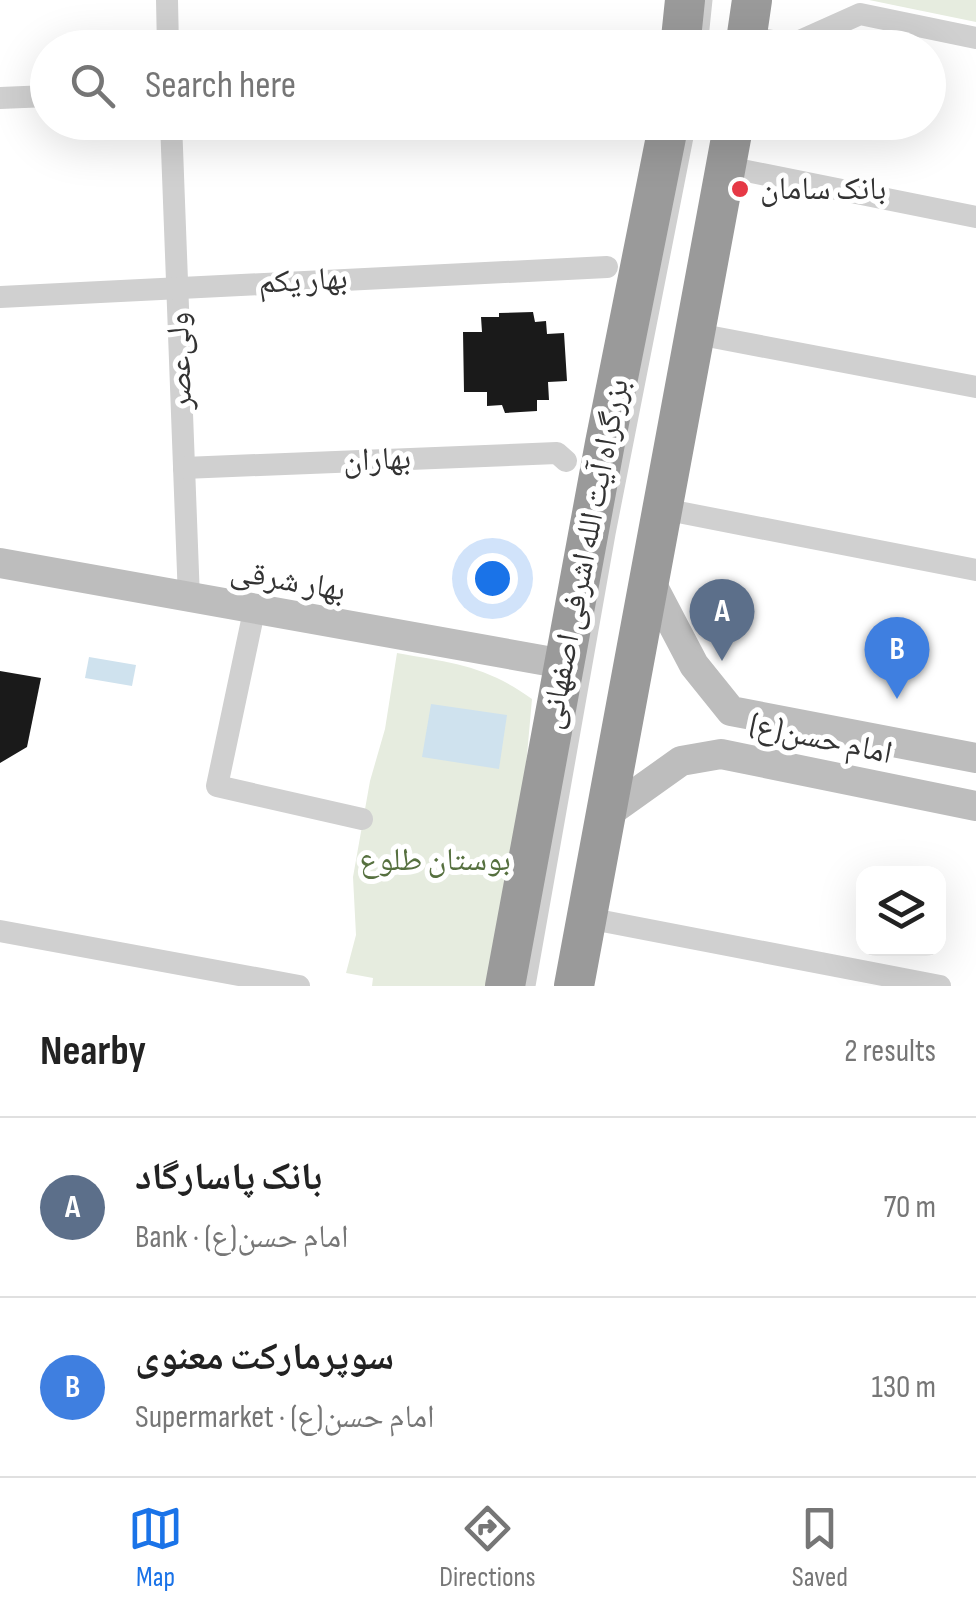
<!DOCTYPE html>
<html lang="en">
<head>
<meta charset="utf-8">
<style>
	:root { --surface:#fff; --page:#f2f2f2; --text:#222; --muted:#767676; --line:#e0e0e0; --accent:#1a73e8 }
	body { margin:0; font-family:"Sofia Sans Condensed","Noto Naskh Arabic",sans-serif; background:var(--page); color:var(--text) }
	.controls { position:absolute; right:30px; bottom:30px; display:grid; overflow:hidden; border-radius:20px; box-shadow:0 10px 40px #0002 }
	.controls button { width:90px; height:90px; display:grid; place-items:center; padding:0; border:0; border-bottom:2px solid var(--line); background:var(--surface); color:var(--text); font:50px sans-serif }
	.you { position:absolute; left:492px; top:578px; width:35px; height:35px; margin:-25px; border:8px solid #fff; border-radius:50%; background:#1a73e8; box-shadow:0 0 0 15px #1a73e833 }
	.badge { display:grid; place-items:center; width:65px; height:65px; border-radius:50%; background:var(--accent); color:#fff; font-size:32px; font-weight:700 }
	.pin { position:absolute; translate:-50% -82px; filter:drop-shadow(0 2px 5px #0008) }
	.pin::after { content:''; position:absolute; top:52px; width:35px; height:30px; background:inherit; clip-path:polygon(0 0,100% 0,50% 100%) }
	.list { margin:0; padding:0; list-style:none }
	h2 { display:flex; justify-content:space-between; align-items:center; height:130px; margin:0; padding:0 40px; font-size:42px }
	h2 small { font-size:32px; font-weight:400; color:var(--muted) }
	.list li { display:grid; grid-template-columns:65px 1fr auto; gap:30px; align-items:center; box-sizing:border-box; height:180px; padding:0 40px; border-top:2px solid var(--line) }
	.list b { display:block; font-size:38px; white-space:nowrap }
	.list p { margin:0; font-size:32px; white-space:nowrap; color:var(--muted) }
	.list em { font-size:32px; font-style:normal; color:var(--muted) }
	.icon { flex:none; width:55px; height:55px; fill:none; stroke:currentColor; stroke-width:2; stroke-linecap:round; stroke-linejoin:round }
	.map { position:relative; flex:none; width:976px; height:986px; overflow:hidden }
	.search { position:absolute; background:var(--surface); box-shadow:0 10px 40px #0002; left:30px; right:30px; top:30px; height:110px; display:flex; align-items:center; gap:25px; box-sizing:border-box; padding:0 35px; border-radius:55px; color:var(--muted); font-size:38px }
	.sheet { height:490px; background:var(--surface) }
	nav { display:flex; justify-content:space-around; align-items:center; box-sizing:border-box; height:140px; border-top:2px solid var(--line); background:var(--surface); font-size:28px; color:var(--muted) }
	nav a { display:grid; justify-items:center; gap:5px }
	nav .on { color:var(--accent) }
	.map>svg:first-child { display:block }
	.green { fill:#e6ecdf }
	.water { fill:#cfe2ee }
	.building { fill:#1a1a1a }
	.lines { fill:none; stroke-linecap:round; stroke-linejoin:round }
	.lane { stroke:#d0d0d0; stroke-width:11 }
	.street { stroke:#d0d0d0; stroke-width:22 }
	.secondary { stroke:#bdbdbd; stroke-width:30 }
	.highway { stroke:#9a9a9a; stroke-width:40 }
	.poi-dot { fill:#e63946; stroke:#fff; stroke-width:4 }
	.labels { text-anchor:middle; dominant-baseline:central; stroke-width:10; stroke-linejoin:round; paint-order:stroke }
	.poi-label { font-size:32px; fill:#333; stroke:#fff; text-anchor:start }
	.street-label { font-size:32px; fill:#333; stroke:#fff }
	.park-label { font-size:32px; fill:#56703f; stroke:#fff }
</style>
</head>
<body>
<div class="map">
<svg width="976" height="986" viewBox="0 0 976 986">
	<rect width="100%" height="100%" fill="#fff"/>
	<!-- green -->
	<g class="green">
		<polygon points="869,0 976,0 976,22"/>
		<path d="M397 653C452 663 485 665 532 699L523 800 491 986H372L373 978 346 973 356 935 353 877 370 781 385 729Z"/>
	</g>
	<!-- water -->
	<g class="water">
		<polygon points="89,657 136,665 132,686 85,678"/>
		<polygon points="431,704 507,715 499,769 422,757"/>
	</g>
	<!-- building -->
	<g class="building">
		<polygon points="533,312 535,322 546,321 547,334 564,333 567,381 548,382 549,400 537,400 537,411 505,413 502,405 487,406 487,392 464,392 463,332 482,332 481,317 499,317 499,313"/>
		<polygon points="0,671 41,678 27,747 0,763"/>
	</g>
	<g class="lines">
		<!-- lane -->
		<g class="lane">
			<polyline points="702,48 707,0"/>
			<polyline points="530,986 610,534 691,122"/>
		</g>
		<!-- street -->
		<g class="street">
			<polyline points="167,0 168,48"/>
			<polyline points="747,37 793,44 860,14 976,38"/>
			<polyline points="0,98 48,96"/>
			<polyline points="171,122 189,599"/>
			<polyline points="727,167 976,217"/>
			<polyline points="0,297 607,267"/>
			<polyline points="697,334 976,387"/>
			<polyline points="184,468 557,453 566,461"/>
			<polyline points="663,509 976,570"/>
			<polyline points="254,611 217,786 362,819"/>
			<polyline points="587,918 940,986"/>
			<polyline points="0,931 299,986"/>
		</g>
		<!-- secondary -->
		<g class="secondary">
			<polyline points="0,563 564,664"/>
			<polyline points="651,583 694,665 731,711 976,758"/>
			<polyline points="608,813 681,761 721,754 976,806"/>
		</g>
		<!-- highway -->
		<g class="highway">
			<polyline points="680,48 685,0"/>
			<polyline points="745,48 752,0"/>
			<polyline points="505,986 605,443 669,122"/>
			<polyline points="574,986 734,122"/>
		</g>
	</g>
	<!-- markers -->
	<circle class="poi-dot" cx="740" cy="189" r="10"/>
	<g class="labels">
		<!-- poi labels -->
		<g class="poi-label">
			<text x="760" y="189">بانک سامان</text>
		</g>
		<!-- street labels -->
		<g class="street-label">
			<text transform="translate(303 281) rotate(-3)">بهار یکم</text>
			<text transform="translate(180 361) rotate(-92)">ولی‌عصر</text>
			<text transform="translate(377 460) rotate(-2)">بهاران</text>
			<text transform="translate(585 554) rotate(-79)">بزرگراه آیت الله اشرفی اصفهانی</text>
			<text transform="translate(288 581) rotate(10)">بهار شرقی</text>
			<text transform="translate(821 739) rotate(12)">امام حسن(ع)</text>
		</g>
		<!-- park labels -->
		<g class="park-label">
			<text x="435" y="860">بوستان طلوع</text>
		</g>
	</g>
</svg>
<div class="controls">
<button><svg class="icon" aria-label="layers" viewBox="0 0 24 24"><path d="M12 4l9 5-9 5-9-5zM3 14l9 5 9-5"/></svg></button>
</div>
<div class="you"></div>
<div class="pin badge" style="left:722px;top:661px;background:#5c6f8a">A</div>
<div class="pin badge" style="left:897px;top:699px;background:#3f7fe0">B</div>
<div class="search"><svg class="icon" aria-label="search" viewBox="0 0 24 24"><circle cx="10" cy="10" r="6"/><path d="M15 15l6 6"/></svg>Search here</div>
</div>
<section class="sheet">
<h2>Nearby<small>2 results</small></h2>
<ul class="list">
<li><span class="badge" style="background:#5c6f8a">A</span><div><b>بانک پاسارگاد</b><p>Bank · امام حسن(ع)</p></div><em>70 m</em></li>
<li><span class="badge" style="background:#3f7fe0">B</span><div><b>سوپرمارکت معنوی</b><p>Supermarket · امام حسن(ع)</p></div><em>130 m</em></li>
</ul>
</section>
<nav>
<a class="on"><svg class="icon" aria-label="map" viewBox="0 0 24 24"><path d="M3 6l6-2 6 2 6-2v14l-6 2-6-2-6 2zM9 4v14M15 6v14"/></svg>Map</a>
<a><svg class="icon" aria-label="directions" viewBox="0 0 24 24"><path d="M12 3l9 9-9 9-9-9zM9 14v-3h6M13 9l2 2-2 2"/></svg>Directions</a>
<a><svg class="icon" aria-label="saved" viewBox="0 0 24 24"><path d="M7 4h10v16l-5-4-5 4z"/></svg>Saved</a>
</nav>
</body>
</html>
